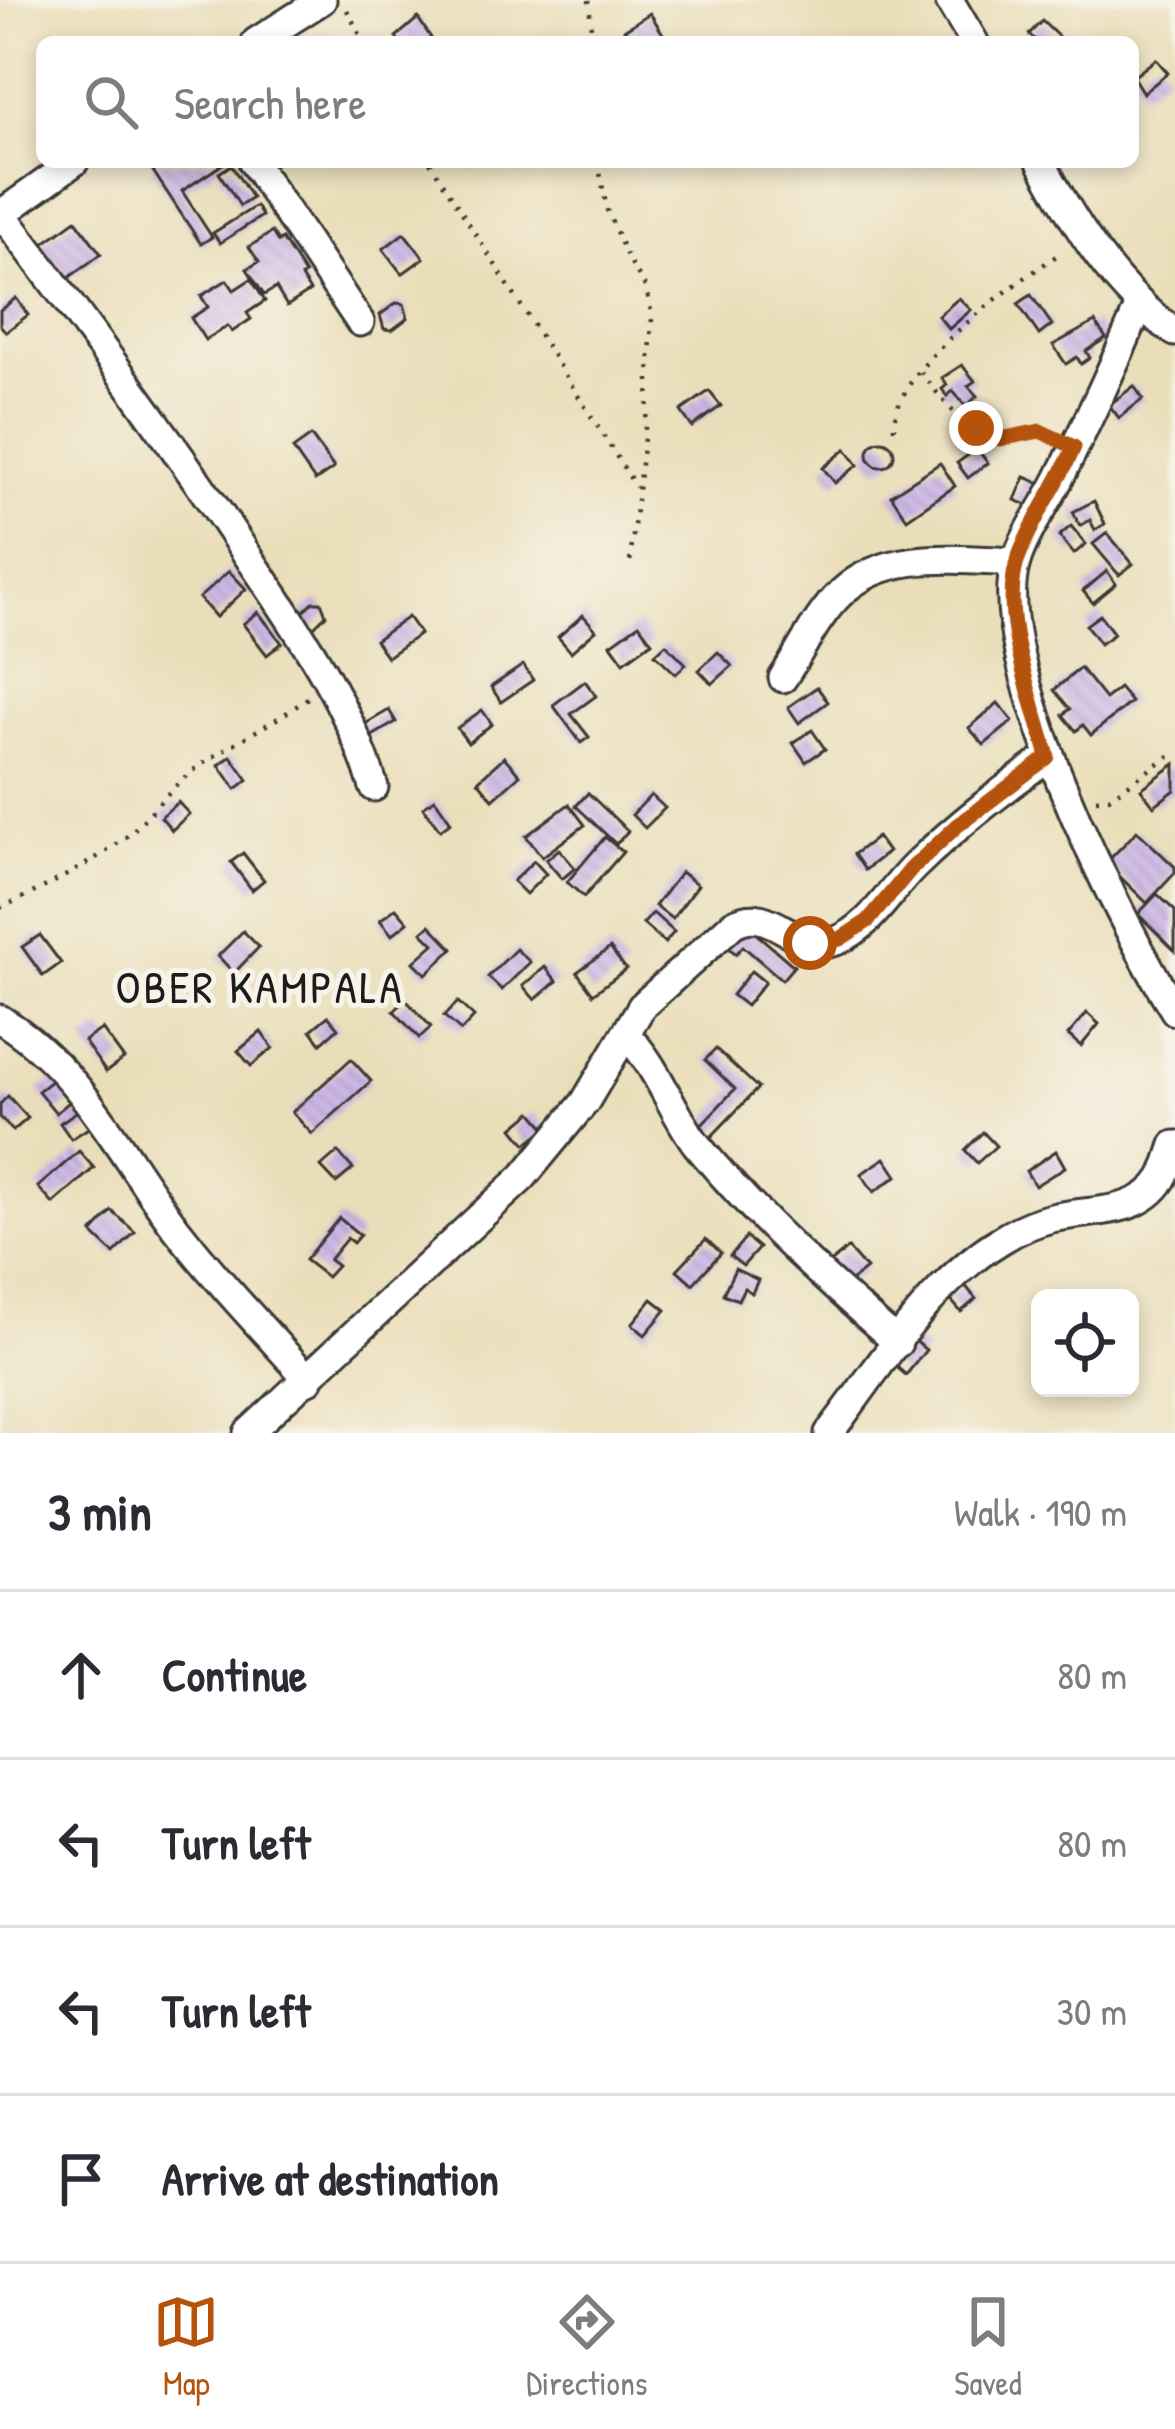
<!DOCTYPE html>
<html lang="en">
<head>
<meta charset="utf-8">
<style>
	:root { --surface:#fff; --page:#f2f2f3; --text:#2b2b33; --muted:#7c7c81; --line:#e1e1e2; --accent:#b45309 }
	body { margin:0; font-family:"Patrick Hand",sans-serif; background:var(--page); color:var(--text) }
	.controls { position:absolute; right:36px; bottom:36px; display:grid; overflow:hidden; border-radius:18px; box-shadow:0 6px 18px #0003 }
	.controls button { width:108px; height:108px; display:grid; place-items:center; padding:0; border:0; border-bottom:3px solid var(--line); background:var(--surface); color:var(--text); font:60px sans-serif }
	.stop { position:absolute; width:36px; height:36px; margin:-27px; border:9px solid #b45309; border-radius:50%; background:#fff }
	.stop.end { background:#b45309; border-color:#fff; box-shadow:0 3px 12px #0008 }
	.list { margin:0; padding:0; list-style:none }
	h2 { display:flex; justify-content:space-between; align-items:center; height:156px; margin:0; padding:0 48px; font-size:51px }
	h2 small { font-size:39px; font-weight:400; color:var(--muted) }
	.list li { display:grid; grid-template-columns:78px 1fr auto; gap:36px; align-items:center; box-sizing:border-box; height:168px; padding:0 48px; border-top:3px solid var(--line) }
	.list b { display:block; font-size:45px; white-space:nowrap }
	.list em { font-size:39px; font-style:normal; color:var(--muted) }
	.icon { flex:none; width:66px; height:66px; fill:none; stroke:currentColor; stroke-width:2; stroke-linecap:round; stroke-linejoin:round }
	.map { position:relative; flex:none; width:1175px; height:1433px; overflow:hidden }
	.search { position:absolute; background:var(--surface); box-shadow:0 6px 18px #0003; left:36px; right:36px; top:36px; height:132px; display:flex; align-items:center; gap:30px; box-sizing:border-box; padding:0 42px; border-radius:18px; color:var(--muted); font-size:45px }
	.sheet { height:828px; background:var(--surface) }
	nav { display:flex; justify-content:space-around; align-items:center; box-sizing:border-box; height:168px; border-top:3px solid var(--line); background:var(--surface); font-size:33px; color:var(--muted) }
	nav a { display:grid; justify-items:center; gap:6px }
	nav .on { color:var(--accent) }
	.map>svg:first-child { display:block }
	.building { fill:url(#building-back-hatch) }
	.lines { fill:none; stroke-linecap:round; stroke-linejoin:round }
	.minor-casing { stroke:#3b3934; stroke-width:33 }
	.path { stroke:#3b3934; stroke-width:4.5; stroke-dasharray:3 9; stroke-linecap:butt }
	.minor { stroke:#fff; stroke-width:27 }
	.route { stroke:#b45309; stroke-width:15 }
	.labels { text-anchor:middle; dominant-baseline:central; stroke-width:10; stroke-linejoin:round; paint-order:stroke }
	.quarter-label { font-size:45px; letter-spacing:3px; fill:#1c1c1c; stroke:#f7f3e8 }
</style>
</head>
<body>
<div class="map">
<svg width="1175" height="1433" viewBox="0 0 1175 1433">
	<defs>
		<pattern id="building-back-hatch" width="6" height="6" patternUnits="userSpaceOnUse" patternTransform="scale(3)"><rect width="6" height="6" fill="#ceb7e6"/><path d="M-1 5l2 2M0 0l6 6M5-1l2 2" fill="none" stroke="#b09dc5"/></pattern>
	</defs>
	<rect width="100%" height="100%" fill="#f7f3e8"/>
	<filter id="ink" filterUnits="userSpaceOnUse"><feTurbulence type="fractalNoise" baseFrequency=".00833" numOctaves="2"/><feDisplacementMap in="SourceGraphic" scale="24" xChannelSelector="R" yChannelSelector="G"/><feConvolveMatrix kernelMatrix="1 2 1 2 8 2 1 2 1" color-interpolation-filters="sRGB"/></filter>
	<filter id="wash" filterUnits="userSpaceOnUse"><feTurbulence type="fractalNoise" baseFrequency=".004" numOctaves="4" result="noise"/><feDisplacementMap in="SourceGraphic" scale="48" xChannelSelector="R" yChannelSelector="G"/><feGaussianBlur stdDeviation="2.7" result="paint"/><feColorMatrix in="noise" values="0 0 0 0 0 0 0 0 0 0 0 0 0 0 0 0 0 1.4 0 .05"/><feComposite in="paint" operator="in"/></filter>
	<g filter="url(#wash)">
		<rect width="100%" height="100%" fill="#eadeba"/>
		<g id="blocks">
			<!-- building -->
			<g class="building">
				<polygon points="650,13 666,39 623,42 629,38 624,30"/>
				<polygon points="418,18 431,38 424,42 399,42 396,37"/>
				<polygon points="1042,21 1064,42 1037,42 1029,34"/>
				<polygon points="1156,59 1168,73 1143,93 1133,77"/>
				<polygon points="160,162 226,162 182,191 212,237 201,244 151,168"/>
				<polygon points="231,165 252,198 240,206 219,173"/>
				<polygon points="256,206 262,216 220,243 213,233"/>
				<polygon points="76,220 101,254 59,285 33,251"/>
				<polygon points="272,232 278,242 282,239 305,274 301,277 310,291 287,306 276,288 264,295 247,269 259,262 249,247"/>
				<polygon points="404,233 424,258 402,274 383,249"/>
				<polygon points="251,279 265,301 247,313 251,319 232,332 228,326 205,340 191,318 208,307 201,296 227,280 234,290"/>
				<polygon points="1031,295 1052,325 1039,335 1018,304"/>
				<polygon points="16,298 28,315 6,332 0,325 0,310"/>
				<polygon points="959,298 971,310 949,329 938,316"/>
				<polygon points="396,303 404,304 408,318 392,330 384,329 380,315"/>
				<polygon points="1095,322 1106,338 1086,351 1090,358 1081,364 1077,357 1066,364 1053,345"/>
				<polygon points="962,365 975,381 968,386 977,396 966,407 953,391 947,396 942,389 947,385 942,378"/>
				<polygon points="1134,386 1143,399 1119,418 1109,405"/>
				<polygon points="709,391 721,406 692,427 681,411"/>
				<polygon points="311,436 334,468 315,481 293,449"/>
				<circle cx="881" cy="454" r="13"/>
				<polygon points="846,449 858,465 835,483 823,468"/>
				<polygon points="977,449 988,463 968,478 957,463"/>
				<polygon points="940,463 955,486 907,519 891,495"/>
				<polygon points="1025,477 1044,485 1034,508 1015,500"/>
				<polygon points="1094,501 1105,524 1095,530 1090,520 1080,526 1073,512"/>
				<polygon points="1071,526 1086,544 1074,554 1059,536"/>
				<polygon points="1107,533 1133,564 1119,575 1093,544"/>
				<polygon points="229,571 246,589 216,617 199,598"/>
				<polygon points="1107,571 1116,584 1093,603 1083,591"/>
				<polygon points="313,602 321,602 326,615 313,628 305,628 300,615"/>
				<polygon points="258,612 282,643 267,655 243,624"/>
				<polygon points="583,615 596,630 571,652 558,637"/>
				<polygon points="1100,615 1114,634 1100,644 1086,625"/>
				<polygon points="408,617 420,634 387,657 375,640"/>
				<polygon points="639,624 652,642 624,662 611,644"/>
				<polygon points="666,644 686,664 676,674 655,654"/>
				<polygon points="718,652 732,666 712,684 699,670"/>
				<polygon points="523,665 533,680 501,702 491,687"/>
				<polygon points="1080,668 1105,699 1119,688 1131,702 1091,735 1083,725 1076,731 1063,715 1070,709 1054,690"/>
				<polygon points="585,681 596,696 571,714 589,737 581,743 553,705"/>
				<polygon points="817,687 828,702 799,723 788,707"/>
				<polygon points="998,703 1013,721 984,745 969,728"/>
				<polygon points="389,710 396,722 367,739 360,727"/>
				<polygon points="482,710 492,724 468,743 457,728"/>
				<polygon points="812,730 825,749 806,762 793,743"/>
				<polygon points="231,756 248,780 236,789 219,765"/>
				<polygon points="504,757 520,775 493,799 478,781"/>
				<polygon points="1175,764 1175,790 1154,806 1141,789"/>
				<polygon points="588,793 628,831 616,844 576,806"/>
				<polygon points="651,795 665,808 645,828 632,815"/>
				<polygon points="435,799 451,822 440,830 423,807"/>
				<polygon points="178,802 189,814 172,830 161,817"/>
				<polygon points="569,804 585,825 542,857 526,836"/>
				<polygon points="1137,831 1175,867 1175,873 1147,903 1106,863"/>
				<polygon points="605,837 623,852 584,897 567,882"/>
				<polygon points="877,837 888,852 865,870 854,854"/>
				<polygon points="559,849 575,868 562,879 546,860"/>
				<polygon points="243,853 264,880 252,890 231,862"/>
				<polygon points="534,861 546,874 526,894 513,881"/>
				<polygon points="681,872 698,885 672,919 655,906"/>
				<polygon points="1157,894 1175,911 1175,951 1138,914"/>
				<polygon points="396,908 408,922 392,935 380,920"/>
				<polygon points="653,913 674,932 665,943 643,924"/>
				<polygon points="430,925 453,949 426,974 414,962 434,944 422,932"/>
				<polygon points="746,925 794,966 782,980 743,946 736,954 728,947"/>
				<polygon points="243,931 259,947 234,973 218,956"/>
				<polygon points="40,935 61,963 43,976 22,947"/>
				<polygon points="610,948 626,969 593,994 577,972"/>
				<polygon points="516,949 530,962 502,990 488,977"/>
				<polygon points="545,967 557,981 535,1000 523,986"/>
				<polygon points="751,971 765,982 746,1006 732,995"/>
				<polygon points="406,1000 431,1027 419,1038 394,1011"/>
				<polygon points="458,1002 474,1017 461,1031 444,1016"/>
				<polygon points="1087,1013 1099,1024 1081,1046 1068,1035"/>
				<polygon points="328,1016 338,1028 321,1043 311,1030"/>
				<polygon points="102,1029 124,1059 106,1072 84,1041"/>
				<polygon points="261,1032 273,1048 251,1066 238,1051"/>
				<polygon points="716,1049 758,1088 709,1139 698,1128 735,1089 705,1060"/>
				<polygon points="351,1059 371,1081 312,1134 292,1112"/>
				<polygon points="56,1077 73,1099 56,1113 38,1091"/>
				<polygon points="8,1096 28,1118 13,1131 0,1117 0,1104"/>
				<polygon points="79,1110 90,1127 71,1139 60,1123"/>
				<polygon points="532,1112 546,1128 526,1144 513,1128"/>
				<polygon points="983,1132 996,1146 977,1163 965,1150"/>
				<polygon points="79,1151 94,1168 53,1204 38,1187"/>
				<polygon points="1056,1151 1065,1167 1035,1186 1026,1171"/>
				<polygon points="338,1152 353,1169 336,1183 321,1167"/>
				<polygon points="885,1158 897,1176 874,1192 861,1174"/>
				<polygon points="112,1211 135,1232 114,1254 92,1233"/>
				<polygon points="339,1218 360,1235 353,1243 347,1238 329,1260 337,1266 327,1277 305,1260"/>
				<polygon points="746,1237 759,1248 743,1266 730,1256"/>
				<polygon points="706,1239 721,1253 693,1284 677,1270"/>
				<polygon points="848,1248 866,1269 846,1285 829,1264"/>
				<polygon points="735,1269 758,1280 752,1293 744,1288 738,1300 723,1294"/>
				<polygon points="965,1285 976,1299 961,1312 949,1298"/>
				<polygon points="652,1299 666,1310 645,1335 632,1324"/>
				<polygon points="912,1338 926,1350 906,1375 892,1363"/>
			</g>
		</g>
	</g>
	<g filter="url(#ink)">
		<use href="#blocks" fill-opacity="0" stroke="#3b3934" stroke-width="3"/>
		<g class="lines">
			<!-- minor casing -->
			<g class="minor-casing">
				<g id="minor">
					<polyline points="949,0 974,42"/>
					<polyline points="256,42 322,0"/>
					<polyline points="253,162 360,322"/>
					<path d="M1041 162C1075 225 1115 291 1175 332"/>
					<path d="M2 214C83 321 163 429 238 541 292 622 345 693 374 787"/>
					<polyline points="0,215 74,162"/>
					<path d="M1139 307C1115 363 1089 419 1062 473 1048 503 1026 530 1016 562 986 657 1121 925 1175 1011"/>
					<path d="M783 678C801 651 818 614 842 592 888 549 959 560 1016 562"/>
					<path d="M0 1019C82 1069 120 1154 176 1228 217 1281 264 1330 309 1380"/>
					<path d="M626 1036C655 1060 672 1113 697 1145 757 1218 827 1281 898 1343"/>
					<path d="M248 1433 523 1177 585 1102 642 1006 733 924C772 901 795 956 836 941 872 927 890 889 917 864 958 824 1002 791 1048 757"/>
					<path d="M829 1433C881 1366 928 1284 1001 1240 1017 1230 1034 1222 1052 1218 1089 1209 1139 1216 1162 1179 1168 1169 1171 1156 1175 1145"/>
				</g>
			</g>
			<!-- path -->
			<g class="path">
				<polyline points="589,0 592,42"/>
				<polyline points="347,10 364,42"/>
				<polyline points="430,162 636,487"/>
				<polyline points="598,162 607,210 628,259 646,288 652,316 648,402 630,562"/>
				<path d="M921 372C939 395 968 438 1002 438 1020 438 1031 427 1049 435"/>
				<path d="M894 429C892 367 1014 285 1062 252"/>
				<polyline points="1096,799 1109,798 1175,752"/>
				<path d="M0 908C41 890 85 867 121 841 145 822 163 795 187 776 225 744 271 727 310 696"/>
			</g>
			<!-- minor -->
			<use href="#minor" class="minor"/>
		</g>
	</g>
	<g class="lines" filter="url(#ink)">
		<!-- route -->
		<path class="route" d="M810 943 840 939 868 921 911 869 957 826 1048 757C1033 698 997 614 1019 556 1033 518 1058 485 1074 447L1040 431 1000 439 976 428"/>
	</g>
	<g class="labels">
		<!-- quarter labels -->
		<g class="quarter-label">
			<text x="260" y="986">OBER KAMPALA</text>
		</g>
	</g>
</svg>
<div class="controls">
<button><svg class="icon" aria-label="locate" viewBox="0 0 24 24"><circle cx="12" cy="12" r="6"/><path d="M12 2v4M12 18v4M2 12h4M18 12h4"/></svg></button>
</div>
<div class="stop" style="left:810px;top:943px"></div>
<div class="stop end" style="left:976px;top:428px"></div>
<div class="search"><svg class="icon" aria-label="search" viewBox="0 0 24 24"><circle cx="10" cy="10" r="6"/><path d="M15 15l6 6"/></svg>Search here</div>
</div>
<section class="sheet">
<h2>3 min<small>Walk · 190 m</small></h2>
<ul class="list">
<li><svg class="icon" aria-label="ahead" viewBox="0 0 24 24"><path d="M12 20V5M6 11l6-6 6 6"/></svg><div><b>Continue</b></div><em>80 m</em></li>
<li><svg class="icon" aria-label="left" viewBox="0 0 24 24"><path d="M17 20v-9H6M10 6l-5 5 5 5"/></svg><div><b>Turn left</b></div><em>80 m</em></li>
<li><svg class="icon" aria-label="left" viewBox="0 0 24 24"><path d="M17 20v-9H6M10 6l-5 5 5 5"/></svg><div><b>Turn left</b></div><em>30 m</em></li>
<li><svg class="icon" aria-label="arrive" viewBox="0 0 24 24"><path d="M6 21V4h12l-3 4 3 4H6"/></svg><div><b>Arrive at destination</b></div></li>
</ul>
</section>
<nav>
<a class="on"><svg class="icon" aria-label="map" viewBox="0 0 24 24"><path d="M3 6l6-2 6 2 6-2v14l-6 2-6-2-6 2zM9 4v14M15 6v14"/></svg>Map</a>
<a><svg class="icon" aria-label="directions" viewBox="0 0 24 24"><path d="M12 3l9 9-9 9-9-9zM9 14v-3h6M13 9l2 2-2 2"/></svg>Directions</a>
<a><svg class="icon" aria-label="saved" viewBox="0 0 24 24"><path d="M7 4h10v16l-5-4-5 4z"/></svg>Saved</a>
</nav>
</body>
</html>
